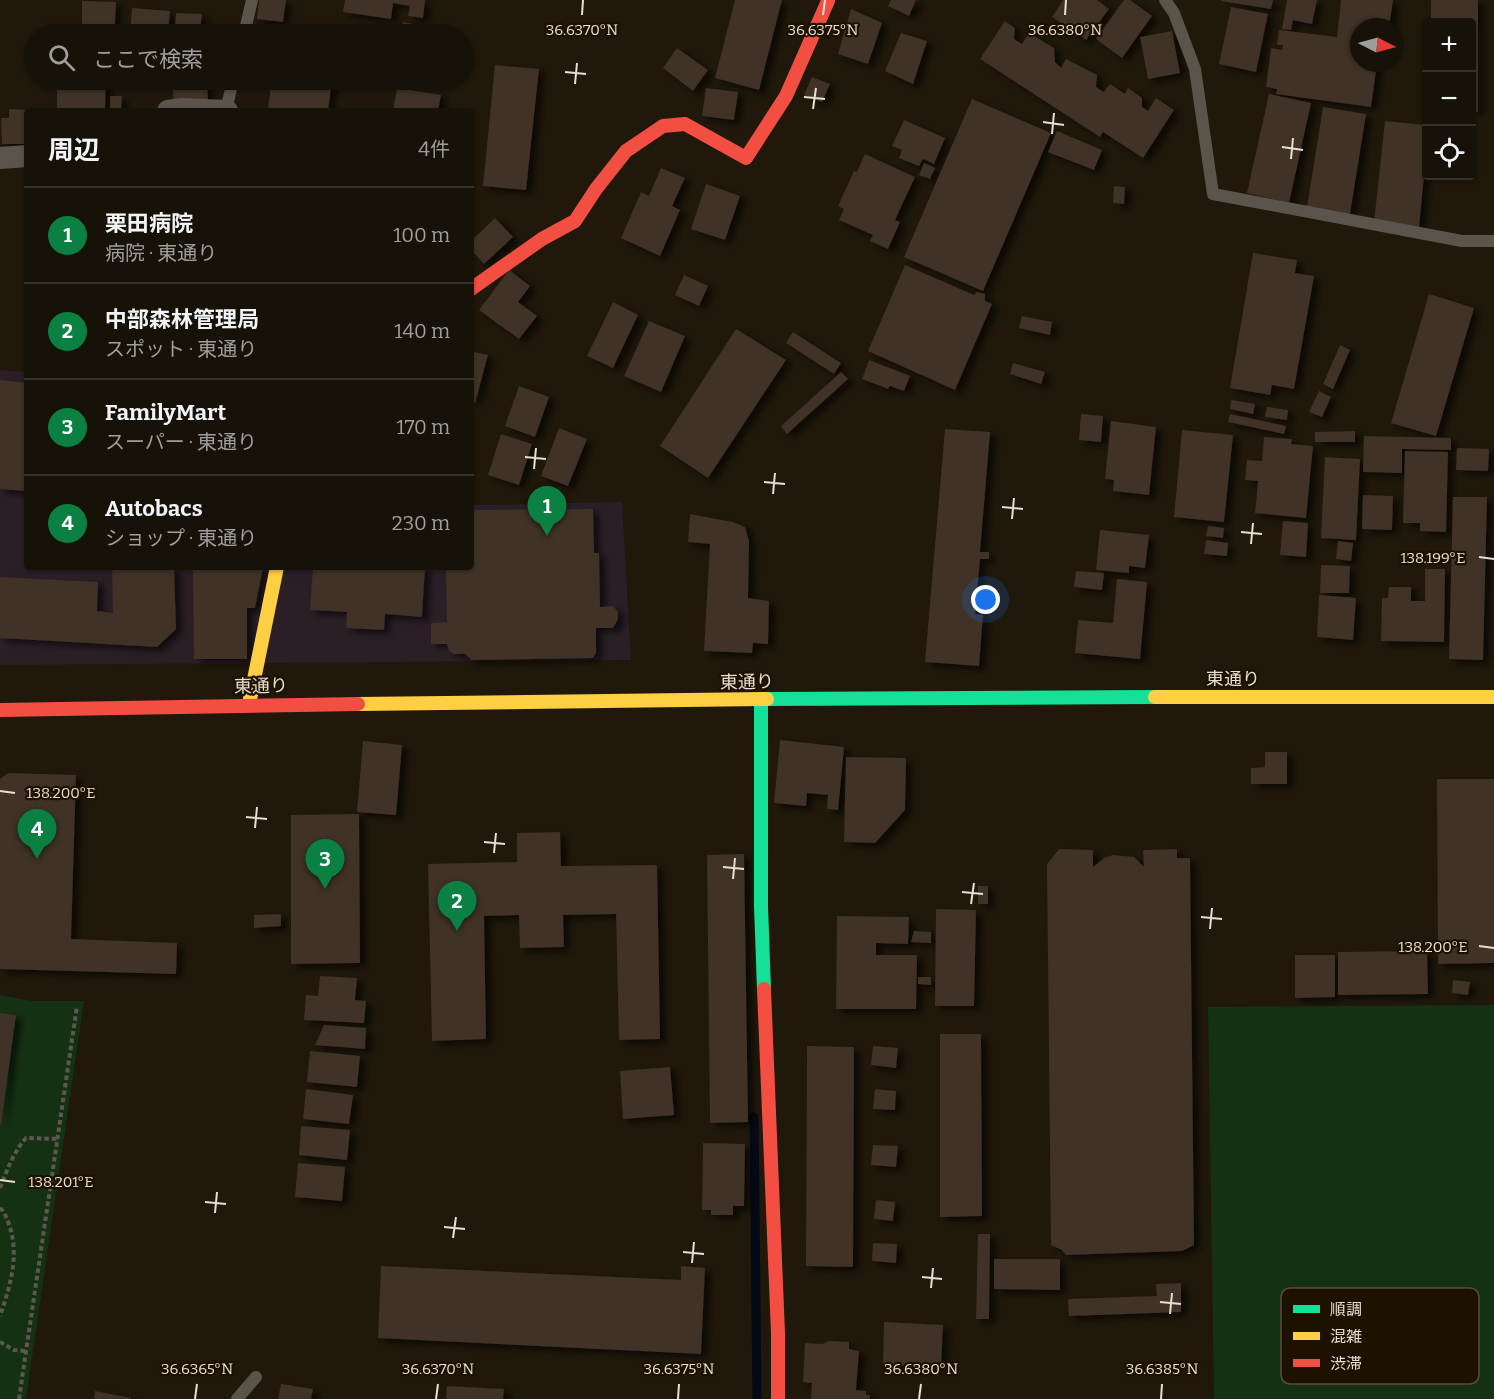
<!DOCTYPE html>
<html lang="ja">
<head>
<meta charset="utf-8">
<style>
	:root { --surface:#171208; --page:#201b12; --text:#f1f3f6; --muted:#9e9e9c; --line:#363229; --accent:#0b8043 }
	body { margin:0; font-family:Bitter,"Noto Sans JP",serif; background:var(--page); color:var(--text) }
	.controls { position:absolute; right:18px; top:18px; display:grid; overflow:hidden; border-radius:6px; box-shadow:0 2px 4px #0004 }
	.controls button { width:54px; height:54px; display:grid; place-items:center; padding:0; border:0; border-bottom:2px solid var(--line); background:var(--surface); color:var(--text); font:30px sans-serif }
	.compass { position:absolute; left:1350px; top:18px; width:54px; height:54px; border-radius:50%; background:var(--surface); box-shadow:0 2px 4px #0004; rotate:96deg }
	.you { position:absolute; left:986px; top:600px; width:21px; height:21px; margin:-15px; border:4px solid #fff; border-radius:50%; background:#1a73e8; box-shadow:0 0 0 9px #1a73e833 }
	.badge { display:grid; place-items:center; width:39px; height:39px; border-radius:50%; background:var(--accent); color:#fff; font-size:20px; font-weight:700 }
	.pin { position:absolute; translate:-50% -50px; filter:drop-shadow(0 2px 3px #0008) }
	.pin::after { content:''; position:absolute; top:32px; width:21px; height:18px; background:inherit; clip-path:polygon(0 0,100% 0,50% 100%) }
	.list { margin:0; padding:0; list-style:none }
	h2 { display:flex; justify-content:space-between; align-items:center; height:78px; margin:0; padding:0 24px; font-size:26px }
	h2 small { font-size:20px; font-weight:400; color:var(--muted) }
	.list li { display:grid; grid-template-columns:39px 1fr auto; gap:18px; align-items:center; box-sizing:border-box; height:96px; padding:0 24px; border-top:2px solid var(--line) }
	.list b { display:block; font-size:22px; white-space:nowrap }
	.list p { margin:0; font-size:20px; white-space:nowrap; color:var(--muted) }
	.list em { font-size:20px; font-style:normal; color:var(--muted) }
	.icon { flex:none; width:33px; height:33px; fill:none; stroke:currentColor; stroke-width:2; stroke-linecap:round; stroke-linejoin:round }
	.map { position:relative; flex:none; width:1494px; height:1399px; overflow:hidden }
	.search { position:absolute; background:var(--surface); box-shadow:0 2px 4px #0004; left:24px; top:24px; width:450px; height:66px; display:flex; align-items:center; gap:15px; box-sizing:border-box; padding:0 21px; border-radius:33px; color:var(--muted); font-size:22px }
	.panel { position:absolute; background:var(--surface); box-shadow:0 2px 4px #0004; left:24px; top:108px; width:450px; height:462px; border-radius:6px }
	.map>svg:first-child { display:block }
	.medical { fill:#2a1e27 }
	.green { fill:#153114 }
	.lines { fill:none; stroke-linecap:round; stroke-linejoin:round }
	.stream { stroke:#030915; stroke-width:9 }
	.building { fill:#413025; filter:url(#shadow) }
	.path { stroke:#5c584f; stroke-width:4; stroke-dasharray:4.5 3; stroke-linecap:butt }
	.lane { stroke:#5a544b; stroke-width:12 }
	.street { stroke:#5a544b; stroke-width:22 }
	.fast { stroke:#16e098; stroke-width:14 }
	.slow { stroke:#ffcf43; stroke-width:14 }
	.jam { stroke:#f24e42; stroke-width:14 }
	.ticks { fill:none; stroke:#e7dfd1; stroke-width:2 }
	.labels { text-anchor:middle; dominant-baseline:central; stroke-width:4.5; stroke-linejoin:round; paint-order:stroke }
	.street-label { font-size:18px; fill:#e7dfd1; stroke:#1d1100 }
	.key { fill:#1d1100; stroke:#5a4f3f; stroke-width:1.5 }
	.key-label { font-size:16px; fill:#e7dfd1 }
	.ticks-label { font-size:15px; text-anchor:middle; fill:#e7dfd1; stroke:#1d1100; stroke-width:4.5; stroke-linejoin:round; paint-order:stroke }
</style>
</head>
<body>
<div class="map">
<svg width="1494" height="1399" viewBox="0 0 1494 1399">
	<defs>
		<filter id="shadow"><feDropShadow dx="6" dy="4" stdDeviation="3" flood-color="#0009"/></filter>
	</defs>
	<rect width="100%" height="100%" fill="#1f180b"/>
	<!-- medical -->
	<polygon class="medical" points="0,370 27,372 27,567 471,567 471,505 622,502 631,660 0,665"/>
	<!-- green -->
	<g class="green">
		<polygon points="0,995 32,1001 84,1001 26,1399 0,1399"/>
		<polygon points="1494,1005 1494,1399 1214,1399 1208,1007"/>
	</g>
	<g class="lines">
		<!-- stream -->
		<polyline class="stream" points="754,1117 757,1399"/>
	</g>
	<!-- building -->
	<g class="building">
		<polygon points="259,0 286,0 283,22 257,19"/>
		<polygon points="345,0 425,0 423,18 408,16 410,6 393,3 391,19 343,12"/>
		<polygon points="735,0 782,0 759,90 715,78"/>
		<polygon points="891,0 916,0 909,16 888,6"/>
		<polygon points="1063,0 1097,0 1109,9 1086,40 1052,17"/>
		<polygon points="1124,0 1130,0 1152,16 1122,58 1096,39"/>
		<polygon points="1221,0 1273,0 1271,9 1221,1"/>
		<polygon points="1287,0 1317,0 1312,24 1293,20 1291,30 1282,29"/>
		<polygon points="1341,0 1393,0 1389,27 1359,27 1359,63 1377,63 1371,107 1276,94 1277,89 1266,87 1271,48 1282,50 1283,45 1277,45 1279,30 1337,37"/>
		<polygon points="1431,0 1478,0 1478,112 1472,112 1472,22 1431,22"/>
		<polygon points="82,1 116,2 115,24 82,24"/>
		<polygon points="1231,7 1268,14 1256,72 1219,64"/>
		<polygon points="132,8 170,11 168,34 130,34"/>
		<polygon points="851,9 882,23 868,64 838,54"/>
		<polygon points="176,13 202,14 200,29 175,28"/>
		<polygon points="1005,21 1015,28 1014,39 1022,44 1029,33 1054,48 1055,62 1061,68 1066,59 1097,75 1096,87 1104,92 1110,84 1125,94 1128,88 1142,98 1142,107 1148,111 1156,98 1174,110 1143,158 1103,132 1100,137 980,59"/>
		<polygon points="403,22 418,25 416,34 400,34"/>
		<polygon points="59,27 107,28 107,34 59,34"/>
		<polygon points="1172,31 1180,73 1148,79 1140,37"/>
		<polygon points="901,33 927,41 913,84 885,71"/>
		<polygon points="677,48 708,70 693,91 663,68"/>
		<polygon points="495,65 539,69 526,190 483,186"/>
		<polygon points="812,77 830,84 822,102 804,95"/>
		<polygon points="57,80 106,80 105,111 57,111"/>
		<polygon points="172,80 207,80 208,102 174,104"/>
		<polygon points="272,80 332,80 328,111 294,111 268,108"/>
		<polygon points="397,88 441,95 438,111 393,111"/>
		<polygon points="706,88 738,92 734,120 702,116"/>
		<polygon points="1269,94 1311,103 1289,203 1247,193"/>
		<polygon points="110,96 122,96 121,111 110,111"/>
		<polygon points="972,99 1051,133 983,291 904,257"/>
		<polygon points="1323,107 1366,114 1350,214 1307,207"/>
		<polygon points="9,109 27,110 27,144 2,144 1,118 9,118"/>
		<polygon points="904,120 945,138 934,164 923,159 919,166 899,158 902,150 892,146"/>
		<polygon points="1385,121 1426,125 1426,155 1419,227 1374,222"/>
		<polygon points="1057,131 1102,150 1094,170 1048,152"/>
		<polygon points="865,154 915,177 895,220 900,222 888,249 870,241 873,235 839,220 844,209 838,206 854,171 857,172"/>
		<polygon points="924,163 935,168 930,179 919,175"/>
		<polygon points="661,168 685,178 672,206 680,210 660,256 621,238 641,192 649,196"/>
		<polygon points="706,184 740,196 725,240 691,229"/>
		<polygon points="1114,186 1125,187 1124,204 1113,203"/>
		<polygon points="495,218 513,237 484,264 471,250 471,241"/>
		<polygon points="1253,253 1297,260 1295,273 1314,276 1294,389 1272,385 1270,395 1230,388"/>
		<polygon points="905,265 974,295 977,292 985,294 985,301 992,304 955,390 868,351"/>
		<polygon points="509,270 530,286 518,302 537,316 519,339 479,310"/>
		<polygon points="684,275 708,286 699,306 675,295"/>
		<polygon points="1429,294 1474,308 1436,436 1391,423"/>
		<polygon points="613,302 638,315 613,368 587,356"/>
		<polygon points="1022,316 1052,322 1050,335 1019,328"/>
		<polygon points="649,321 685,336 661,392 624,376"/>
		<polygon points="736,329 786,360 708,478 660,446"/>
		<polygon points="793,332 841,363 834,374 786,343"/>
		<polygon points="1340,345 1350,350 1333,389 1323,384"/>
		<polygon points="471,351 488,355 475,403 471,402"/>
		<polygon points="869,360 910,376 904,391 890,386 888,389 862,379"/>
		<polygon points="1013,363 1045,372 1041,384 1010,374"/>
		<polygon points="841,372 848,379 787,434 781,426"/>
		<polygon points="0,380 27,383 27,482 26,491 0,489"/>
		<polygon points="519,386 549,397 535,437 505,426"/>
		<polygon points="1319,391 1331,397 1322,417 1309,412"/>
		<polygon points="1231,400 1255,404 1253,414 1230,409"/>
		<polygon points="1267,407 1288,410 1287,420 1265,417"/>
		<polygon points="1081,414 1103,416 1101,442 1079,440"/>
		<polygon points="1230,414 1286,426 1284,434 1228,422"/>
		<polygon points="1111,421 1156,427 1149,495 1113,491 1114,480 1105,479"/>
		<polygon points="559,428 587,439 568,486 541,476"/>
		<polygon points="945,429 990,432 980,552 989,552 989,559 980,559 975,614 983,615 979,666 925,662"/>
		<polygon points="1182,430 1233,435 1224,522 1174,517"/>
		<polygon points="1355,431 1355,442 1315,442 1315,432"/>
		<polygon points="501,434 532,444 519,485 488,475"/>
		<polygon points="1364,436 1451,438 1451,450 1402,449 1402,473 1363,472"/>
		<polygon points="1264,437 1292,439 1291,444 1313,446 1306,518 1255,513 1258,481 1245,480 1247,460 1262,461"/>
		<polygon points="1457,448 1489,449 1488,471 1456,470"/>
		<polygon points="1405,451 1448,452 1446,532 1420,531 1420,523 1403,523"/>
		<polygon points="1325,457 1360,459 1356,540 1321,538"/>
		<polygon points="1363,495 1393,496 1392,530 1362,529"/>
		<polygon points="1453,497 1487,497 1483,660 1449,659"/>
		<polygon points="593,509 594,553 599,553 600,607 613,606 618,612 618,619 613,628 596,628 596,653 593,658 472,660 465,654 454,654 449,651 447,644 431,644 431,623 447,622 446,567 471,567 471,510"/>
		<polygon points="690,514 733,522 745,527 749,541 748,598 769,601 768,644 753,643 752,653 704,651 710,544 688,542"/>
		<polygon points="1283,521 1308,523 1306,557 1280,555"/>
		<polygon points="1208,526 1224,528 1223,538 1206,536"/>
		<polygon points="1100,530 1149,535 1145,568 1129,566 1129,573 1096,570"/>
		<polygon points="1206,540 1228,543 1227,556 1204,554"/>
		<polygon points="1338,541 1353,543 1351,561 1336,559"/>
		<polygon points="1321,565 1350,566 1349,593 1320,593"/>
		<polygon points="112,567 174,567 176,629 157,647 0,638 0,577 98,582 97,611 113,613"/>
		<polygon points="193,567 263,567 255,608 247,608 247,659 194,659"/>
		<polygon points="313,567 425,567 422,617 385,614 384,630 346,628 347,612 310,610"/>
		<polygon points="1425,569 1445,569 1444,642 1381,641 1382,598 1388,598 1389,587 1411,587 1411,601 1425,601"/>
		<polygon points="1076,571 1104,573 1102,590 1074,587"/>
		<polygon points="1117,579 1147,582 1140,659 1075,653 1078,620 1113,623"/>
		<polygon points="1319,595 1356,598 1353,640 1317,637"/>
		<polygon points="780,740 844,747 838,810 827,809 828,795 807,793 806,806 774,803"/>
		<polygon points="363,741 402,745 396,815 357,812"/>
		<polygon points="1265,752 1287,752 1287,784 1251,784 1251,768 1265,767"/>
		<polygon points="846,757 906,758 905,810 875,843 844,842"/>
		<polygon points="8,773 76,775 71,939 177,943 176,974 0,969 0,779"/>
		<polygon points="1437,779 1494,779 1494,963 1438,964"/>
		<polygon points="359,814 360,963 291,964 291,815"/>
		<polygon points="560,832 561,866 657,865 660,1039 619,1040 616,914 563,915 564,947 520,948 519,915 484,916 486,1039 432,1041 428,864 517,862 517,833"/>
		<polygon points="1059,849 1093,850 1093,867 1104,858 1113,855 1134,857 1144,867 1143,850 1177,849 1177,858 1190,858 1194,1245 1182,1251 1066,1255 1062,1250 1051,1245 1047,864"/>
		<polygon points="744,854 748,1122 710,1123 707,855"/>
		<rect x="978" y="886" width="10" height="18"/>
		<polygon points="936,909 976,910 974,1006 935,1006"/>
		<polygon points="281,914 281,926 254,928 254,915"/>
		<polygon points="837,916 909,917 908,944 876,943 876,955 917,955 916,1009 836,1009"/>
		<polygon points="914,931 931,932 931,943 911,942"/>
		<polygon points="1427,951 1428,994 1338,995 1338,952"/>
		<polygon points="1295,955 1335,955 1335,997 1295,998"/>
		<polygon points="320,976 357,978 355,1000 366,1001 364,1023 304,1020 306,995 318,996"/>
		<polygon points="918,977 931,977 931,985 918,984"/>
		<polygon points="1453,980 1470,982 1468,995 1452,993"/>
		<polygon points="0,1013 16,1015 1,1125 0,1125"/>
		<polygon points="324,1025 366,1028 365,1049 315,1045"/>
		<polygon points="940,1034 981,1034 982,1216 940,1217"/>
		<polygon points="807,1046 854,1047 853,1267 806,1266"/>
		<polygon points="873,1046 898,1048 896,1068 871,1065"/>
		<polygon points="310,1051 360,1056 357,1087 307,1082"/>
		<polygon points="670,1067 674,1115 623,1119 620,1071"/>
		<polygon points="306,1089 353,1095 349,1124 303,1119"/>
		<polygon points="875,1089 896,1091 895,1110 873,1109"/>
		<polygon points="301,1126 350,1130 347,1160 299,1155"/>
		<polygon points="703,1143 745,1144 744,1206 733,1206 733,1215 711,1215 711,1210 702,1210"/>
		<polygon points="873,1145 898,1146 896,1167 871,1165"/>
		<polygon points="298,1163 345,1167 342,1201 295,1197"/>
		<polygon points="876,1200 895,1202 893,1221 874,1219"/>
		<polygon points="978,1234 990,1234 989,1319 976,1319"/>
		<polygon points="873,1243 897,1244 896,1263 872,1261"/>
		<polygon points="994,1259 1060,1259 1060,1290 994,1289"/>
		<polygon points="381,1266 681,1280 681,1266 705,1268 701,1354 378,1338"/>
		<polygon points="1181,1283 1181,1312 1069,1316 1068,1299 1157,1296 1156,1284"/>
		<polygon points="884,1322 943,1325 941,1367 883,1365"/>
		<polygon points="829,1341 849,1342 849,1349 859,1351 856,1390 866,1391 866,1395 870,1395 870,1399 811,1399 812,1383 803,1382 805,1343 823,1344"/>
		<polygon points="281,1384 313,1389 311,1399 278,1399"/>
		<polygon points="447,1386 504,1389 503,1399 446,1399"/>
		<polygon points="95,1391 131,1398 131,1399 94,1399"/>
	</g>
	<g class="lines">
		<!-- path -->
		<g class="path">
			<path d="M0 1188C7 1170 13 1153 26 1138L57 1139"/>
			<path d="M0 1208C5 1212 6 1218 9 1224 20 1256 10 1286 0 1316"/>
			<polyline points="0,1342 14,1350 26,1351"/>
			<polyline points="19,1399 77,1006"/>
		</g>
		<!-- lane -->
		<g class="lane">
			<polyline points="1165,0 1174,13 1195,69 1213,194 1462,241 1494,241"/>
			<polyline points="244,34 252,0"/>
			<polyline points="226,111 233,80"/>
			<polyline points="237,1399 256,1377"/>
		</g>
		<!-- street -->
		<g class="street">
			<polyline points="168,111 182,109 227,111"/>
			<polyline points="0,158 27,156"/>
		</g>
		<!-- fast -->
		<g class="fast">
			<polyline points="767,699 1155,697"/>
			<polyline points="761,700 761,906 764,989"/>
		</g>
		<!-- slow -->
		<g class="slow">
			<polyline points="1155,697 1494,697"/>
			<polyline points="249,704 277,567"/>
			<polyline points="358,704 767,699"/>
		</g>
		<!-- jam -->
		<g class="jam">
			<polyline points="471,289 542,239 575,221 596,189 626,151 663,126 685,124 746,158 786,96 828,1"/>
			<polyline points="0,710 358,704"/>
			<polyline points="764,989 778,1333 778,1399"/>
		</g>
	</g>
	<!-- ticks -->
	<path class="ticks" d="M582 15 583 0M823 15 825 0M1065 15 1066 0M565 72 586 74M575 84 577 63M804 97 825 99M813 109 816 88M1043 122 1064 125M1052 134 1054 113M1282 147 1303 150M1291 159 1293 138M525 457 546 459M534 469 536 448M764 482 785 484M773 494 775 473M1002 507 1023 509M1012 519 1014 498M1241 532 1262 534M1251 544 1253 523M1479 557 1494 559M0 791 15 793M246 817 267 819M255 828 257 807M484 842 505 844M494 853 496 833M723 867 744 869M733 879 735 858M962 892 983 894M971 904 974 883M1201 917 1222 919M1210 929 1212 908M1479 946 1494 948M0 1180 15 1182M205 1202 226 1204M215 1213 217 1192M444 1227 465 1229M453 1238 456 1217M683 1252 704 1254M692 1263 694 1242M922 1277 942 1279M931 1288 933 1268M1160 1302 1181 1304M1170 1314 1172 1293M195 1399 197 1384M436 1399 438 1384M678 1399 679 1384M919 1399 921 1384M1161 1399 1162 1384"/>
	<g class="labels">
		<!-- street labels -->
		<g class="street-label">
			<text x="1233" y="679">東通り</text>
			<text transform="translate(747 682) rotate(-1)">東通り</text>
			<text transform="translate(261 686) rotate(-1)">東通り</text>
		</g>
	</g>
	<!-- legend -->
	<rect x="1281" y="1288" width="198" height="96" rx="9" class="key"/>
	<rect x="1293" y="1305" width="27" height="8" fill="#16e098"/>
	<rect x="1293" y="1332" width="27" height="8" fill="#ffcf43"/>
	<rect x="1293" y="1359" width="27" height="8" fill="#f24e42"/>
	<g class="key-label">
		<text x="1330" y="1315">順調</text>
		<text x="1330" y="1342">混雑</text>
		<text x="1330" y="1369">渋滞</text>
	</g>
	<g class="ticks-label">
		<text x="582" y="35">36.6370°N</text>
		<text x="823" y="35">36.6375°N</text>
		<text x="1065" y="35">36.6380°N</text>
		<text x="1433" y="563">138.199°E</text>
		<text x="61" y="798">138.200°E</text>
		<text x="1433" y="952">138.200°E</text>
		<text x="61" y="1187">138.201°E</text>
		<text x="197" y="1374">36.6365°N</text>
		<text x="438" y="1374">36.6370°N</text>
		<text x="679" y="1374">36.6375°N</text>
		<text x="921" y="1374">36.6380°N</text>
		<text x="1162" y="1374">36.6385°N</text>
	</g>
</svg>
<div class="controls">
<button>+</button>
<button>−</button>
<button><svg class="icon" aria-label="locate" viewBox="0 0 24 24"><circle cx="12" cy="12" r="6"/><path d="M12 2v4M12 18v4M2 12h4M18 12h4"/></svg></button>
</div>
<svg class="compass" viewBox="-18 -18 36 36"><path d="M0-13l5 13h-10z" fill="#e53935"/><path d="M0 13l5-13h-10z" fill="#9e9e9c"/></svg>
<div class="you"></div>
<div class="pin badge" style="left:547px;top:536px">1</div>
<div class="pin badge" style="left:457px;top:931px">2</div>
<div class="pin badge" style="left:325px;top:889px">3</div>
<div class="pin badge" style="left:37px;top:859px">4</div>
<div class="search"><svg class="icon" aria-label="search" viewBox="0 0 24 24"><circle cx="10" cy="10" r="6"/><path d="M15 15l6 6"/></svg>ここで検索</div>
<section class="panel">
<h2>周辺<small>4件</small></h2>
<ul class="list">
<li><span class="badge">1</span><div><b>栗田病院</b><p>病院 · 東通り</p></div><em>100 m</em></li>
<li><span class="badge">2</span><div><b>中部森林管理局</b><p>スポット · 東通り</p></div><em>140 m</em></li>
<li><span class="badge">3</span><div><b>FamilyMart</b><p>スーパー · 東通り</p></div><em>170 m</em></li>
<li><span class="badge">4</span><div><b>Autobacs</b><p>ショップ · 東通り</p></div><em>230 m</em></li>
</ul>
</section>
</div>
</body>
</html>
